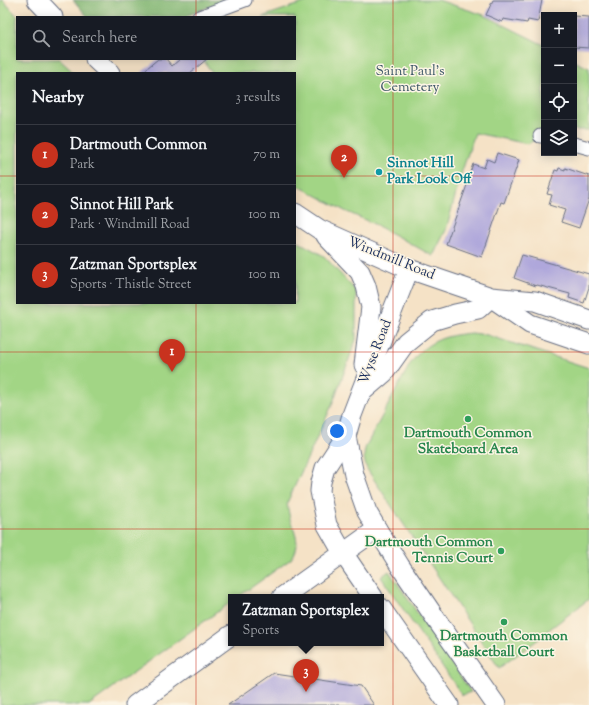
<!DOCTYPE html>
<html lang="en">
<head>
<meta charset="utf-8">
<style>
	:root { --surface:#171b24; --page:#242831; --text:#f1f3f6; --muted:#9ea1a6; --line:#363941; --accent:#c8321e }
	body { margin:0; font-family:"Sorts Mill Goudy",serif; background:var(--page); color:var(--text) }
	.controls { position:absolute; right:12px; top:12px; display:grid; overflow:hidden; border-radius:0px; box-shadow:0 2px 10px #0003 }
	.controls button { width:36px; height:36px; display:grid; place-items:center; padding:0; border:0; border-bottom:1px solid var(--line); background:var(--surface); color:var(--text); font:20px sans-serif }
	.you { position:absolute; left:337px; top:431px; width:14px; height:14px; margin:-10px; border:3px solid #fff; border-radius:50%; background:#1a73e8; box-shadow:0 0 0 6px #1a73e833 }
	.badge { display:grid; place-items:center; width:26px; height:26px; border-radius:50%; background:var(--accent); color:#fff; font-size:13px; font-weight:700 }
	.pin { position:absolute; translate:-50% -33px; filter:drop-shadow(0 1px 2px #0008) }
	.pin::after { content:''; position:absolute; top:21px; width:14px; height:12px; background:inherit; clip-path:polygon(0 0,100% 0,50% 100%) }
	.popup { position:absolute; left:228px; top:594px; width:156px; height:52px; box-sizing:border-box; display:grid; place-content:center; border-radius:0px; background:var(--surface); filter:drop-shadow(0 1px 3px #0005); font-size:13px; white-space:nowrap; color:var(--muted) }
	.popup b { font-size:15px; color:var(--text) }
	.popup::after { content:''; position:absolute; left:50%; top:100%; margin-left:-8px; border:8px solid transparent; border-top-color:var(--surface) }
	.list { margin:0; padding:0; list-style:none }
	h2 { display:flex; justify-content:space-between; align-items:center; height:52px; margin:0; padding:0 16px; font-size:17px }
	h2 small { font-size:13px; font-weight:400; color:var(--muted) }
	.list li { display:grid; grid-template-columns:26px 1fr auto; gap:12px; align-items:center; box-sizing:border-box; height:60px; padding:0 16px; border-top:1px solid var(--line) }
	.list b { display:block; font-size:15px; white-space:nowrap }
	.list p { margin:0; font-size:13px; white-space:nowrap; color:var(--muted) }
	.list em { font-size:13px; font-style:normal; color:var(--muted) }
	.icon { flex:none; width:22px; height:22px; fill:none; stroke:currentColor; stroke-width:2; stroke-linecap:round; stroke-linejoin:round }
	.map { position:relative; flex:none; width:589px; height:705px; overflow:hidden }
	.search { position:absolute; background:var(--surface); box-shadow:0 2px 10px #0003; left:16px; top:16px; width:280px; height:44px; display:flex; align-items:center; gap:10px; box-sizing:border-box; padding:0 14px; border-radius:0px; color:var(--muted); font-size:15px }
	.panel { position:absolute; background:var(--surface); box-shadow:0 2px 10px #0003; left:16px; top:72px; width:280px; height:232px; border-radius:0px }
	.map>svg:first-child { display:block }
	.green { fill:#a2d585; stroke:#5e8272 }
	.forest { fill:#81b672; stroke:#4e7268 }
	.building { fill:#afa7db }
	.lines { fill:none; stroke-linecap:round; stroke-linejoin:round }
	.minor-casing { stroke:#676e82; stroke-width:15 }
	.secondary-casing { stroke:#676e82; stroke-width:21 }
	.minor { stroke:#fff; stroke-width:13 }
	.secondary { stroke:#fff; stroke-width:19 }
	.grid { fill:none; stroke:#c8321e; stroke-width:1; stroke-opacity:0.55 }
	.culture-dot { fill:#0f9aa8; stroke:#fcf5e5; stroke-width:1.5 }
	.leisure-dot { fill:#2e9e5b; stroke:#fcf5e5; stroke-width:1.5 }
	.labels { text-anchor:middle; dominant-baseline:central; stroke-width:3; stroke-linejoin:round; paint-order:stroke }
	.park-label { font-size:14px; fill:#3d5868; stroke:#fcf5e5 }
	.culture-label { font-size:14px; font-weight:bold; fill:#0d838f; stroke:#fcf5e5; text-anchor:start }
	.street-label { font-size:14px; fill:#1b2f5e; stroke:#fcf5e5 }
	.leisure-label { font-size:14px; font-weight:bold; fill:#27864d; stroke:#fcf5e5 }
</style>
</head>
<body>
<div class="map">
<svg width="589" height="705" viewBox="0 0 589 705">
	<rect width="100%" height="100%" fill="#fcf5e5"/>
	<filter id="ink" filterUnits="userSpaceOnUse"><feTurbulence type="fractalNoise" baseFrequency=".025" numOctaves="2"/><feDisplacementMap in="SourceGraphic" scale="8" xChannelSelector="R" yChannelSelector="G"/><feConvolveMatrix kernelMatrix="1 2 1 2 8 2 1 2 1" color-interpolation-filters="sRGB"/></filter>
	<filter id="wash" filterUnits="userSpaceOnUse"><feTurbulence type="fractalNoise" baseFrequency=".012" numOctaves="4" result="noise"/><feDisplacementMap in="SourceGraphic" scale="16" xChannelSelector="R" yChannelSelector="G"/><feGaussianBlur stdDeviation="0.9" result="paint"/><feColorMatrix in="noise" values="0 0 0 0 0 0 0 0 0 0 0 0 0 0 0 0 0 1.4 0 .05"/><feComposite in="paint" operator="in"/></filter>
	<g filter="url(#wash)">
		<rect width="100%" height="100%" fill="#f5e2c6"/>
		<!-- green -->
		<g class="green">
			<path d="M0 0H3L18 17H17V59H59L74 73H17V303H295V240L324 256 356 291V340L332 405 287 503C288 509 289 514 290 519 295 534 302 545 291 559L238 597H231V602L89 705H0Z"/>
			<polygon points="312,0 438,0 484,15 544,45 544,134 528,144 475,133 462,171 446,230 433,256 404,240 374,224 345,211 295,184 295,73 212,73 203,59 295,59 295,17 262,17"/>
			<polygon points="574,61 589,68 589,130 574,130"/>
			<path d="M472 333 487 335 589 368V599L542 635 543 636 499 668 367 469C364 461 363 454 366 446L409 366C424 342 444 335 472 333Z"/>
			<polygon points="389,571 471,692 462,695 381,577"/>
		</g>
		<!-- forest -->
		<polygon class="forest" points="73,0 226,0 184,17 88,17"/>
		<g id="blocks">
			<!-- building -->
			<g class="building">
				<polygon points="493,0 542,0 538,22 528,20 527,23 503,19 502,22 486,15"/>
				<polygon points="574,16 589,17 589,48 574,47"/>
				<polygon points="158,59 166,59 172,66 180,59 207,59 190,73 141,73"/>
				<polygon points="497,153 519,160 504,203 501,202 482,257 446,244 467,185 466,184 473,164 484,168 487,159 494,162"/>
				<polygon points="559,168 565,170 565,168 589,176 589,199 579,228 561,222 565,210 549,205 552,195 547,194 555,170 558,171"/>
				<polygon points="522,255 589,274 589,287 584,303 569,298 570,294 537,285 536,286 514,278"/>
				<polygon points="274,673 361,686 374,705 228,705"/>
			</g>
		</g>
	</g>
	<g filter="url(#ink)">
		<use href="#blocks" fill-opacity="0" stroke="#676e82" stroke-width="1"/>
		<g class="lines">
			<!-- minor casing -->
			<g class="minor-casing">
				<g id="minor">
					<polyline points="199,17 245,0"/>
					<polyline points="540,136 544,136"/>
					<polyline points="574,144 589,148"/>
				</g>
			</g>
			<!-- secondary casing -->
			<g class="secondary-casing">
				<g id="secondary">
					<polyline points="37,0 53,17"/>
					<polyline points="95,59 110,73"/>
					<polyline points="295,213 319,229 409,269 491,297 535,301 589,320"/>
					<polyline points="326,236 360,272 366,286 371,307 364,365"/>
					<polyline points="492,298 530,324 589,344"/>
					<polyline points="363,391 384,373 406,342 432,321 455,314 478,309 491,297"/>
					<polyline points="346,436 354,475 367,512 377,529 400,566 438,622 496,705"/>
					<polyline points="282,597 377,529"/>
					<polyline points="373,597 343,553 327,525 320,491 321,482 325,468 346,436 352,415 360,394 409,269"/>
					<polyline points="381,608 449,705"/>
					<polyline points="135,705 231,635"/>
				</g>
			</g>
			<!-- minor -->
			<use href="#minor" class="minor"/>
			<!-- secondary -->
			<use href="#secondary" class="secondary"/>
		</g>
	</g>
	<!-- grid -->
	<path class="grid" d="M196 0V17M393 0V705M196 59V73M0 176H17M295 176H589M196 303V705M0 352H589M0 529H589"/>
	<!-- markers -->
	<circle class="culture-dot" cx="379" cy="172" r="4"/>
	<g class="leisure-dot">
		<circle cx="468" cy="419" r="4"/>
		<circle cx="501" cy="551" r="4"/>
		<circle cx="504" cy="622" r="4"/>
	</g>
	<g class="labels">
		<!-- park labels -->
		<g class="park-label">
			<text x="410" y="72">Saint Paul's<tspan x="410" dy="16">Cemetery</tspan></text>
		</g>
		<!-- culture labels -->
		<g class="culture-label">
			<text x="387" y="164">Sinnot Hill<tspan x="387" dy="16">Park Look Off</tspan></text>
		</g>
		<!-- street labels -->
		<g class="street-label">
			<text transform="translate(391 259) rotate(22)">Windmill Road</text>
			<text transform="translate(376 352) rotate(-69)">Wyse Road</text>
		</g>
		<!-- leisure labels -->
		<g class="leisure-label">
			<text x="468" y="434">Dartmouth Common<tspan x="468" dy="16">Skateboard Area</tspan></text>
			<text x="493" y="543" text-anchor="end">Dartmouth Common<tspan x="493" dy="16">Tennis Court</tspan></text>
			<text x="504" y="637">Dartmouth Common<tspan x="504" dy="16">Basketball Court</tspan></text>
		</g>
	</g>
</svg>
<div class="controls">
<button>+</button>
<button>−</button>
<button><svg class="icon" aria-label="locate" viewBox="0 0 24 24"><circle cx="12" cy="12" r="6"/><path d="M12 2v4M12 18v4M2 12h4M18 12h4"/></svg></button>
<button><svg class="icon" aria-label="layers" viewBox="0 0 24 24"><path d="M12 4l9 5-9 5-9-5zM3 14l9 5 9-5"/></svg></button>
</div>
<div class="you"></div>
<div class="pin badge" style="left:172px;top:372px">1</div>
<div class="pin badge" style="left:344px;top:178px">2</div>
<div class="pin badge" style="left:306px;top:692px">3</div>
<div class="popup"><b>Zatzman Sportsplex</b>Sports</div>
<div class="search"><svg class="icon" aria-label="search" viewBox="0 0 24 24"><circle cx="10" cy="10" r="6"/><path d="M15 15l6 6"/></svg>Search here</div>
<section class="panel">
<h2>Nearby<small>3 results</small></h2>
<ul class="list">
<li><span class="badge">1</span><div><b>Dartmouth Common</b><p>Park</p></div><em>70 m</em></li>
<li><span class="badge">2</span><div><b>Sinnot Hill Park</b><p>Park · Windmill Road</p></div><em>100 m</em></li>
<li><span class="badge">3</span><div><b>Zatzman Sportsplex</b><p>Sports · Thistle Street</p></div><em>100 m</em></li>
</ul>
</section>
</div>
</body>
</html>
